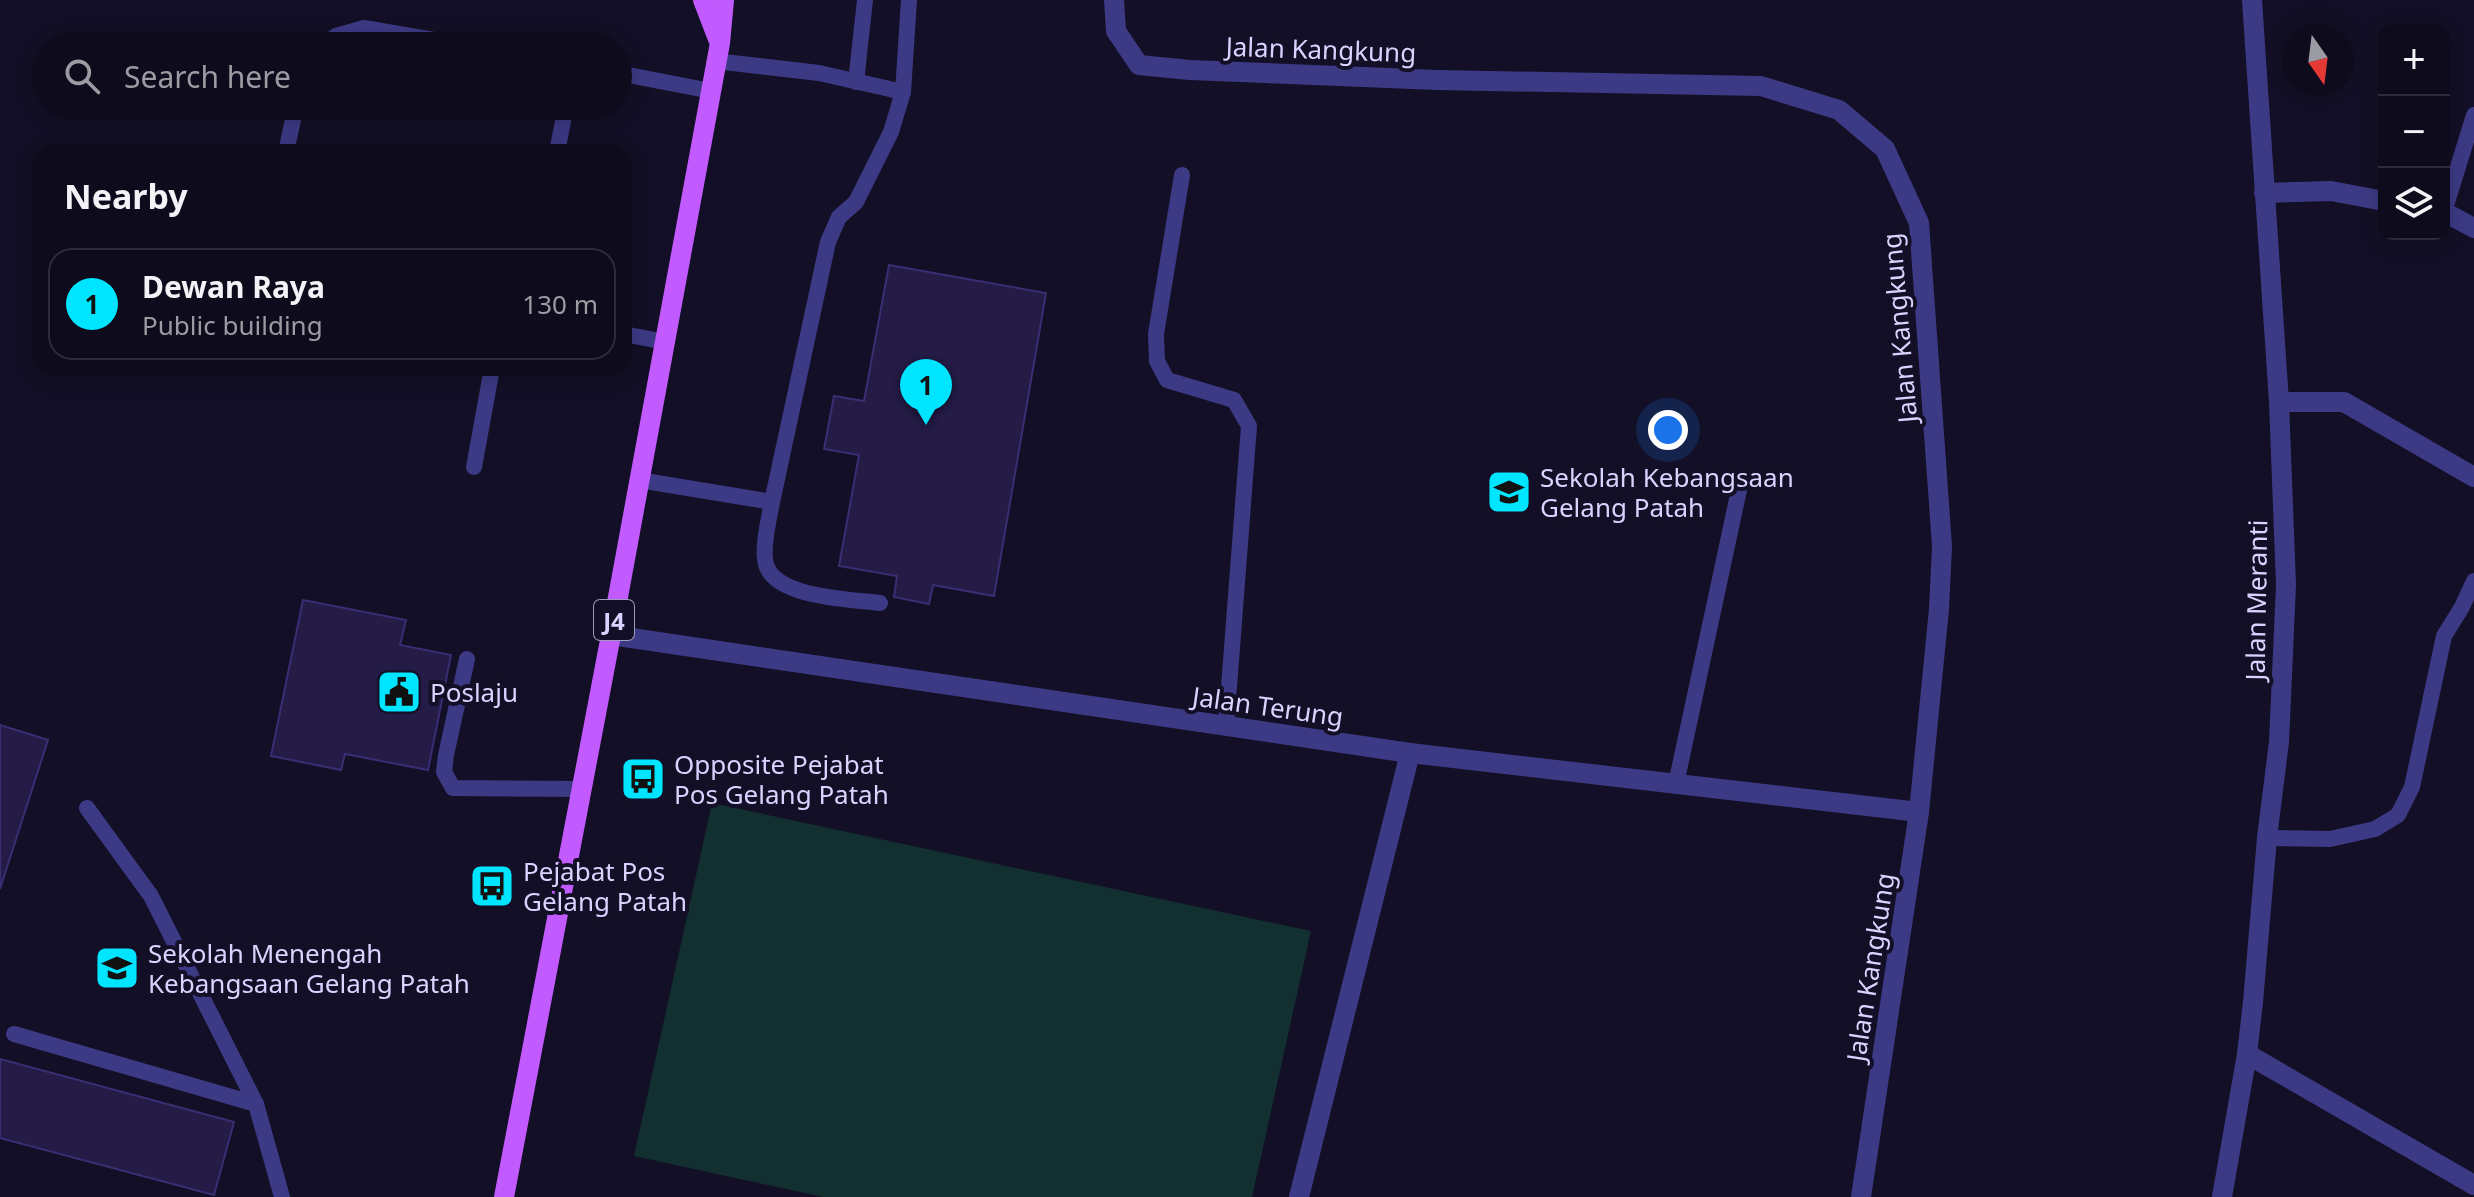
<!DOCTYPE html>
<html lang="en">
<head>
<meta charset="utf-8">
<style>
	:root { --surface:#0e0b1c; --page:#171425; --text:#f1f3f6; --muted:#9b9ba3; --line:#2e2b3b; --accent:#00e5ff }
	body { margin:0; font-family:"Noto Sans",sans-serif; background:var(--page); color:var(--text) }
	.controls { position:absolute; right:24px; top:24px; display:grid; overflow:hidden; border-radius:16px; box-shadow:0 4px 20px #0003 }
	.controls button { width:72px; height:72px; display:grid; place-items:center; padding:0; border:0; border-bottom:2px solid var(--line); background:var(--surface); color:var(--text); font:40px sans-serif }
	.compass { position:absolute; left:2282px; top:24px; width:72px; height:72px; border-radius:50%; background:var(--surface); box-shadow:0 4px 20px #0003; rotate:166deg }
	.you { position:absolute; left:1668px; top:430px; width:28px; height:28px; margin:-20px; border:6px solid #fff; border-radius:50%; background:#1a73e8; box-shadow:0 0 0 12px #1a73e833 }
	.badge { display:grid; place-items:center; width:52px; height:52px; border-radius:50%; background:var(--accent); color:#111; font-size:26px; font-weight:700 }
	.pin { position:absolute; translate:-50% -66px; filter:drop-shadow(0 2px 4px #0008) }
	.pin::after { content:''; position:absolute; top:42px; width:28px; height:24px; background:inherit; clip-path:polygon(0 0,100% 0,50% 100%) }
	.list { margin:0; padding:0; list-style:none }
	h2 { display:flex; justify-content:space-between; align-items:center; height:104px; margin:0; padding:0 32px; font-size:34px }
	h2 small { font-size:26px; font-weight:400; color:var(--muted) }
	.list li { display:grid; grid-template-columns:52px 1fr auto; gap:24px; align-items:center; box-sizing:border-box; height:112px; margin:0 16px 16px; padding:0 16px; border:2px solid var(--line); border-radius:24px }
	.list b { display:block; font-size:30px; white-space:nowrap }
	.list p { margin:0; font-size:26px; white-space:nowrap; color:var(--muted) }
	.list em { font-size:26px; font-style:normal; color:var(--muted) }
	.icon { flex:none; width:44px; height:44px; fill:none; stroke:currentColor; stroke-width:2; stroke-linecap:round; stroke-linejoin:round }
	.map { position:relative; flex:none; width:2474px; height:1197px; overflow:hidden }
	.search { position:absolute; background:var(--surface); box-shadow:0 4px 20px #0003; left:32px; top:32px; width:600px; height:88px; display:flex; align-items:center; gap:20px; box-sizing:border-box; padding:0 28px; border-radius:44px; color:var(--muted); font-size:30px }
	.panel { position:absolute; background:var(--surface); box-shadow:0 4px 20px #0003; left:32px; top:144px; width:600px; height:232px; border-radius:24px }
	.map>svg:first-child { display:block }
	.green { fill:#12302f }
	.building { fill:#241b47; stroke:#3b2d73; stroke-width:2 }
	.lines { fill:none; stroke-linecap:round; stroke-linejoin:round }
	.service { stroke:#3d3a85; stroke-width:16 }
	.minor { stroke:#3d3a85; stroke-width:20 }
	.primary { stroke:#c25bff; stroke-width:20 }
	.labels { text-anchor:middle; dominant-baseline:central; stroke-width:8; stroke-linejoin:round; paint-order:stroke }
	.shield { fill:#130f26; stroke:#9e99be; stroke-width:2 }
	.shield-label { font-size:24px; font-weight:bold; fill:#d9d4ff }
	.street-label { font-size:26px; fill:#d9d4ff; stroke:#130f26 }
	.poi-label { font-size:26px; fill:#d9d4ff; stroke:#130f26; text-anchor:start }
</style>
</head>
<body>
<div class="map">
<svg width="2474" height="1197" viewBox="0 0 2474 1197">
	<rect width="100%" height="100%" fill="#130f26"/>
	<!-- green -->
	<polygon class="green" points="712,803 1311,931 1252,1197 823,1197 634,1156"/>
	<!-- building -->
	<g class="building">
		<polygon points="889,265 1046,293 994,596 933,585 929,604 894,597 897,576 839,566 859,455 824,449 834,396 864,401"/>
		<polygon points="303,600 406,620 400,645 451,655 428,770 345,754 341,770 271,756"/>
		<polygon points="0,725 48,740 0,889"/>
		<polygon points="0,1059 234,1122 214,1195 0,1138"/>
	</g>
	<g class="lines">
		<!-- service -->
		<g class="service">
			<polyline points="323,46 336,36 364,28 469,46"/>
			<polyline points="715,61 819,73 903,92 909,0"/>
			<polyline points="618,73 711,91"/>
			<polyline points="856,82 865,0"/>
			<polyline points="286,152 296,106"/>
			<polyline points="557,152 566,106"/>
			<polyline points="1182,175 1156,334 1157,361 1167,380 1234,400 1249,426 1226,726"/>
			<polyline points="2444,212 2474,115"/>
			<polyline points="624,334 665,342"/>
			<polyline points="474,467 492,368"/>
			<polyline points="639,480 772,502 828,242 839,217 856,202 891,132 903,92"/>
			<path d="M772 502C769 520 763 541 765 559 768 598 850 599 880 603"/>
			<polyline points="467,659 446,755 444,772 453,788 580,789"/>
			<polyline points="1676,784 1739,490"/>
			<polyline points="87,808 151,896 256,1104 282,1197"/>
			<polyline points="2267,838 2330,839 2375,829 2398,815 2412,787 2444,636 2462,607 2474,581"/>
			<polyline points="14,1034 256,1104"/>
		</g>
		<!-- minor -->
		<g class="minor">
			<polyline points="1114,0 1116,31 1139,65 1190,70 1437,80 1761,86 1839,110 1885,149 1919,223 1942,546 1939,609 1919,812 1861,1197"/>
			<polyline points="2264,193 2331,191 2384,201"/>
			<polyline points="2444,212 2474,228"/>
			<polyline points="2279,402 2344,402 2474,477"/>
			<polyline points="611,635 1410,753 1919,812"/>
			<polyline points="2247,1054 2474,1185"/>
			<polyline points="1299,1197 1410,753"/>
			<polyline points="2222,1197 2247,1054 2253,1002 2267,838 2279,742 2286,585 2279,402 2252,0"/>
		</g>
		<!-- primary -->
		<g class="primary">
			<polyline points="703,0 718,39"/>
			<polyline points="504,1197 611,635 720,43 724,0"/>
		</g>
	</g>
	<!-- icons -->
	<defs>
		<g id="school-square" transform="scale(2.3)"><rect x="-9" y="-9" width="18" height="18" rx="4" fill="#00e5ff" stroke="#130f26"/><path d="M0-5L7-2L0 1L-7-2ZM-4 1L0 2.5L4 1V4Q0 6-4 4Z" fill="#111"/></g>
		<g id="civic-square" transform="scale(2.3)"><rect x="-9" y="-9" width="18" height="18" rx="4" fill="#00e5ff" stroke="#130f26"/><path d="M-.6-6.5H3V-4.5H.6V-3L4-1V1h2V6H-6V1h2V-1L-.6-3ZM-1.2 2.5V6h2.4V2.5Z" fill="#111"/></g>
		<g id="bus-square" transform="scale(2.3)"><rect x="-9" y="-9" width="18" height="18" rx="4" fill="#00e5ff" stroke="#130f26"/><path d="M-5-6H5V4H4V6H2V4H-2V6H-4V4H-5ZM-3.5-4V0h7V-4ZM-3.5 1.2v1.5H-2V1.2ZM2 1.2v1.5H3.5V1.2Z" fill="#111"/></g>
	</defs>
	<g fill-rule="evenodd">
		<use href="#school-square" x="1509" y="492"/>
		<use href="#civic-square" x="399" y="692"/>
		<use href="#bus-square" x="643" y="779"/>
		<use href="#bus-square" x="492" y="886"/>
		<use href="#school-square" x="117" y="968"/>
	</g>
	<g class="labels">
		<!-- shield labels -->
		<rect class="shield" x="594" y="600" width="40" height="40" rx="6"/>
		<g class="shield-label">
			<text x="614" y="620">J4</text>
		</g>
		<!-- street labels -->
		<g class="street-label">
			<text transform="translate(1321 49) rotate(2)">Jalan Kangkung</text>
			<text transform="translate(1899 328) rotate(-95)">Jalan Kangkung</text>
			<text transform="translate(2256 600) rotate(-89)">Jalan Meranti</text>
			<text transform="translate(1268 706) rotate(8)">Jalan Terung</text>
			<text transform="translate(1870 967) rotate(-81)">Jalan Kangkung</text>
		</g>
		<!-- poi labels -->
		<g class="poi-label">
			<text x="1540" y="477">Sekolah Kebangsaan<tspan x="1540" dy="30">Gelang Patah</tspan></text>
			<text x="430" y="692">Poslaju</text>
			<text x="674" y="764">Opposite Pejabat<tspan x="674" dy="30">Pos Gelang Patah</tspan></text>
			<text x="523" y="871">Pejabat Pos<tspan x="523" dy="30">Gelang Patah</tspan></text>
			<text x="148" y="953">Sekolah Menengah<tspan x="148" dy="30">Kebangsaan Gelang Patah</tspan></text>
		</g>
	</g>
</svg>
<div class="controls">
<button>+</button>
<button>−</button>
<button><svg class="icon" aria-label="layers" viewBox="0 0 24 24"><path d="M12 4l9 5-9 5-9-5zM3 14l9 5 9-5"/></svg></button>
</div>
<svg class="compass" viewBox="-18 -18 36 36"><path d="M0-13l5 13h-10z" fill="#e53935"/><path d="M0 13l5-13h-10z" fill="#9b9ba3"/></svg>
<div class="you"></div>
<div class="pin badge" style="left:926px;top:425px">1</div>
<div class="search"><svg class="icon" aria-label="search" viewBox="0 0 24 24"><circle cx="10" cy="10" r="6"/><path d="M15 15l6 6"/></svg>Search here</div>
<section class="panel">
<h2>Nearby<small></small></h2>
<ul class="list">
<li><span class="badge">1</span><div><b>Dewan Raya</b><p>Public building</p></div><em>130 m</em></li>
</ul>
</section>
</div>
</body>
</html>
